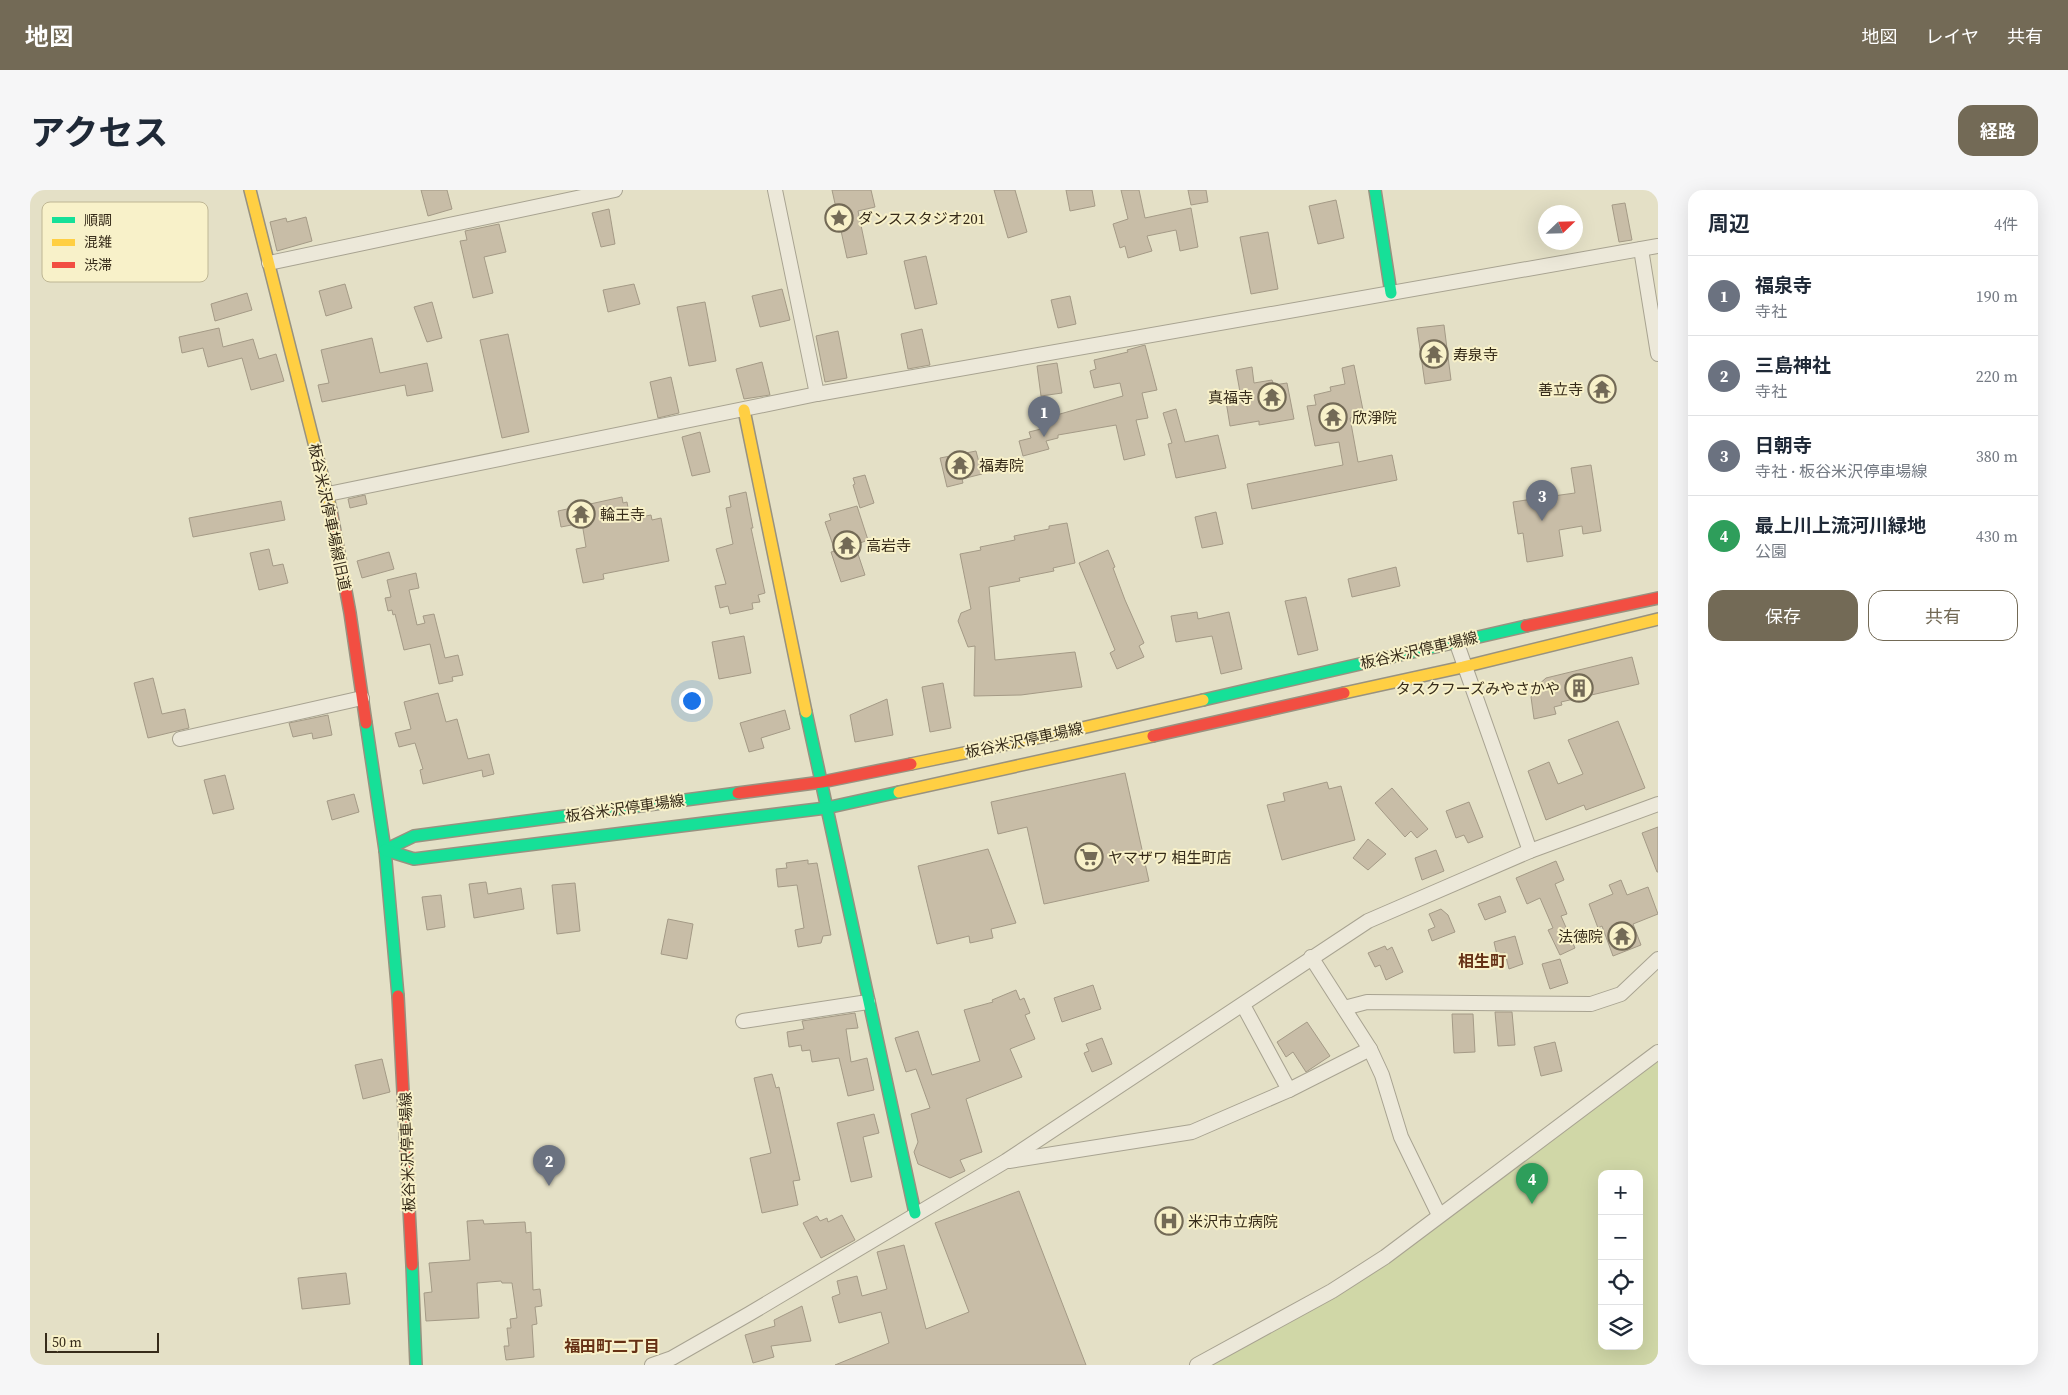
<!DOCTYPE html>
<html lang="ja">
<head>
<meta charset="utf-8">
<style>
	:root { --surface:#fff; --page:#f6f6f7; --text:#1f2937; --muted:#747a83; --line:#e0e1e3; --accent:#736a56 }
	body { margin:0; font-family:"Source Serif 4","Noto Sans JP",serif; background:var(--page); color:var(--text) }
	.controls { position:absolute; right:15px; bottom:15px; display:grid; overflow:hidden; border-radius:10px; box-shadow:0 5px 20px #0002 }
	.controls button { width:45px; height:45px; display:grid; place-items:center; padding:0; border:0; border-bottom:1px solid var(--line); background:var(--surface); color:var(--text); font:25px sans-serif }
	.compass { position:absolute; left:1508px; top:15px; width:45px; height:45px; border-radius:50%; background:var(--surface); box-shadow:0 5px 20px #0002; rotate:67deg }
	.scale { position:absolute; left:15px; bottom:12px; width:114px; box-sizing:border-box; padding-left:5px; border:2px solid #362b19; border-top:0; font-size:14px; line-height:18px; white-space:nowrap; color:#362b19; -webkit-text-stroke:4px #f8f1c9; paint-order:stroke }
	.you { position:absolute; left:661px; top:510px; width:18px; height:18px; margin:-12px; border:4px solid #fff; border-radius:50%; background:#1a73e8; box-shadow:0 0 0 8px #1a73e833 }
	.badge { display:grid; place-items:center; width:32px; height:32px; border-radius:50%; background:var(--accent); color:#fff; font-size:16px; font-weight:700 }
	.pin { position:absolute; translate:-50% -41px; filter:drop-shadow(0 1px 2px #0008) }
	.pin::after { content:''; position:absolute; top:26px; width:18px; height:15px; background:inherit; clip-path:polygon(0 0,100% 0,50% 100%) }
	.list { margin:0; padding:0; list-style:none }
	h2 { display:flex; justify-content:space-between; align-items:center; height:65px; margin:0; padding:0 20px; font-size:21px }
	h2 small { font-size:16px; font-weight:400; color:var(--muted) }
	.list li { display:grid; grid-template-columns:32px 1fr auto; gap:15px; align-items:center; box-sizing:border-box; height:80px; padding:0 20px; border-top:1px solid var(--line) }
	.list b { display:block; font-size:19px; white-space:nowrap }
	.list p { margin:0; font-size:16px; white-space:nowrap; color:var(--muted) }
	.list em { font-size:16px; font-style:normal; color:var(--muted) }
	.actions { display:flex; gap:10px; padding:15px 20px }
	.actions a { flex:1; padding:11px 0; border:1px solid var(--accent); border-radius:15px; text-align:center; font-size:18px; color:var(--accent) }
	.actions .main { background:var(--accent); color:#fff }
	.icon { flex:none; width:28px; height:28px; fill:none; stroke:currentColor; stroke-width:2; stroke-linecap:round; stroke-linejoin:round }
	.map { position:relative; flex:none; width:1628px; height:1175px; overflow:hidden; border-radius:15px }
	header { display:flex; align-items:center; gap:30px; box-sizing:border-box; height:70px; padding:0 25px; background:var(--accent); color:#fff }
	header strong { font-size:24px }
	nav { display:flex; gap:28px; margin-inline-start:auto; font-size:18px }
	.intro { display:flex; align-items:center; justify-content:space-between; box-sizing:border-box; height:120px; padding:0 30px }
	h1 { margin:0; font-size:35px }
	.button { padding:12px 22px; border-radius:15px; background:var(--accent); color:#fff; font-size:18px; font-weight:700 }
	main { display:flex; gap:30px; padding:0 30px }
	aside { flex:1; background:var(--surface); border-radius:15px; box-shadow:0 5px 20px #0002 }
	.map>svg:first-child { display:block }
	.green { fill:#d0d7a7; fill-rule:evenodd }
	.building { fill:#c8bda7; stroke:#a49a86 }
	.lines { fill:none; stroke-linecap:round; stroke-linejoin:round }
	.street-casing { stroke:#a8a391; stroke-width:16 }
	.fast-casing { stroke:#989280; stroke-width:14 }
	.slow-casing { stroke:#989280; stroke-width:14 }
	.jam-casing { stroke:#989280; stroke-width:14 }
	.street { stroke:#ece8d9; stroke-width:14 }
	.fast { stroke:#16e098; stroke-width:11 }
	.slow { stroke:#ffcf43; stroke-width:11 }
	.jam { stroke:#f24e42; stroke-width:11 }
	.labels { text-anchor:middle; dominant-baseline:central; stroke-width:4; stroke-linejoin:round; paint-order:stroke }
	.poi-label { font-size:15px; fill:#362b19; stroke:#f8f1c9; text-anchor:start }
	.street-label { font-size:15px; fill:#362b19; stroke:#f8f1c9 }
	.neighbourhood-label { font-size:16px; font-weight:bold; fill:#663115; stroke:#f8f1c9 }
	.key { fill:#f8f1c9; stroke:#beb694; stroke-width:1 }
	.key-label { font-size:14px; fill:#362b19 }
</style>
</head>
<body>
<header>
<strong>地図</strong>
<nav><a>地図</a><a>レイヤ</a><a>共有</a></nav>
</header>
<div class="intro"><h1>アクセス</h1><a class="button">経路</a></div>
<main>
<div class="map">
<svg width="1628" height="1175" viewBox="0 0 1628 1175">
	<rect width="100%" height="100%" fill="#e4e0c6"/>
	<!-- green -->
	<path class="green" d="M1628 868V1175H1176L1304 1104ZM1572 984H1609V1156H1572Z"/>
	<!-- building -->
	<g class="building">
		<polygon points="391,0 417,0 422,19 398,26"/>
		<polygon points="802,0 841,0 845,17 828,21 837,64 817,68"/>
		<polygon points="964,0 985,0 997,42 978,48"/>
		<polygon points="1036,0 1062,0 1065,16 1040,21"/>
		<polygon points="1091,0 1109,0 1115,28 1161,18 1168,57 1150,61 1146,40 1117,46 1122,61 1098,68 1095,56 1090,58 1083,34 1098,29"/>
		<polygon points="1158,0 1176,0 1178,12 1161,15"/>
		<polygon points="1306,10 1314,48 1288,54 1279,16"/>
		<polygon points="1595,13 1602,50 1589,52 1582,15"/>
		<polygon points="579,19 585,54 571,57 562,23"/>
		<polygon points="276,27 282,51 247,61 240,32 256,28 257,32"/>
		<polygon points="469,34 476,62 454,67 463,103 443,108 430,51 437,50 435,41"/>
		<polygon points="1238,42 1248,99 1221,104 1210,47"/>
		<polygon points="896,66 907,114 885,119 874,71"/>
		<polygon points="315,94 322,118 296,126 289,101"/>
		<polygon points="604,94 610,114 578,122 573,100"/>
		<polygon points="752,99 760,130 730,137 722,106"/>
		<polygon points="217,103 222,120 185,131 181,114"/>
		<polygon points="1040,106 1046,134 1028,138 1021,110"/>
		<polygon points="402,112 412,148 397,152 384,117"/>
		<polygon points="675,112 686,171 659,176 647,117"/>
		<polygon points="1414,135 1421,190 1395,194 1387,138"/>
		<polygon points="189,138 193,157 223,149 229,169 246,164 254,191 221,200 212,168 178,177 173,158 152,163 149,147"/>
		<polygon points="892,139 900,175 878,179 871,144"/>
		<polygon points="808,141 817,188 795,192 786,146"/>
		<polygon points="478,144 499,242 472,248 450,150"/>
		<polygon points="342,148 350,183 397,173 403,201 377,206 375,195 292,212 288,195 299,193 291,160"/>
		<polygon points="1115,155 1127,200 1112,203 1118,228 1106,230 1115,265 1094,270 1086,235 1028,245 1028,248 1016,251 1019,259 993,266 989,251 1001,248 999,242 1011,239 1009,230 1093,206 1090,193 1064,198 1060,181 1066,179 1064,170 1098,162 1097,160"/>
		<polygon points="732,172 740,205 714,209 706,179"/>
		<polygon points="1027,173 1032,203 1011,206 1007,176"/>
		<polygon points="1324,175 1334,225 1320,228 1328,272 1362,265 1367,290 1222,319 1217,294 1313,275 1309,252 1285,256 1277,216 1286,215 1284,205 1301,201 1300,197 1315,194 1312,178"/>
		<polygon points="1222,177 1224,193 1242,190 1244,195 1257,193 1264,229 1229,235 1229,231 1200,236 1195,205 1210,202 1206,180"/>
		<polygon points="641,187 649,223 628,228 620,192"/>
		<polygon points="1146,219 1155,252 1188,245 1196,278 1146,288 1138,254 1142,253 1133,223"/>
		<polygon points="670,242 680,282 662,286 652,247"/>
		<polygon points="946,261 952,284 932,289 933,293 917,297 910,268"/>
		<polygon points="1561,275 1571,341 1553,344 1552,336 1529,340 1533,366 1497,372 1493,343 1488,344 1483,312 1503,309 1503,305 1515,303 1516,307 1545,303 1541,278"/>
		<polygon points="835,285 844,313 830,318 823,295 825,294 823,288"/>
		<polygon points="716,302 723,338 721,338 735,403 728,405 730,412 722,413 723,419 700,424 698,416 690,418 685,396 696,394 686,359 703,354 696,318 701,317 699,306"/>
		<polygon points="335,305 337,314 320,318 318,309"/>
		<polygon points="592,307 593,313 597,312 600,329 621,325 622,330 631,328 639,371 573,384 574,389 553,393 546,359 556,357 552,333 531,337 528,321"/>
		<polygon points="251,311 255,330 163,347 159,328"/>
		<polygon points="827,316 838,350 825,355 835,385 811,392 801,362 805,361 795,332 801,330 799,324"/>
		<polygon points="1186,322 1193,354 1172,358 1165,327"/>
		<polygon points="1037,333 1045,373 1023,378 1024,381 989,388 990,391 959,397 965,470 1045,462 1052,497 991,505 944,506 945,456 938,457 928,431 931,423 941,419 930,364 951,360 950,357 985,350 984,346 1019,339 1019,336"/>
		<polygon points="239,359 243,376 253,374 258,393 229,400 220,363"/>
		<polygon points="1078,360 1085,377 1083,378 1095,410 1114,453 1109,456 1114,467 1087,479 1080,463 1085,460 1049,373"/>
		<polygon points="359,362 364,379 332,388 327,371"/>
		<polygon points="1366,377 1370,396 1322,407 1318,389"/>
		<polygon points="386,383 389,398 379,400 387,435 395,433 393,426 404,424 415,468 428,465 433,485 422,487 423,491 409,494 400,454 374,460 365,424 363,425 362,420 358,421 355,408 361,407 357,390"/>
		<polygon points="1276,407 1288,460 1268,465 1255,411"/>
		<polygon points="1167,422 1168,429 1199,422 1212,479 1191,484 1182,446 1146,452 1141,426"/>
		<polygon points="714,446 721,483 689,489 682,452"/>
		<polygon points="1602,467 1609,494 1531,512 1532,515 1524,517 1526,524 1504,529 1501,507 1507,496 1516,488"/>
		<polygon points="123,488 132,524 155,519 159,538 118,548 104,493"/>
		<polygon points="913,493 921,538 900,542 892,497"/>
		<polygon points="408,503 416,532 427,529 438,569 459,564 464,584 453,587 452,580 393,594 390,580 393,579 385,553 369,557 365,543 381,539 374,512"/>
		<polygon points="857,509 863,545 825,552 820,525"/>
		<polygon points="755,520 760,539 731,548 734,558 719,562 710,533"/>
		<polygon points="298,525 302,545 283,549 282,543 263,547 259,533"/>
		<polygon points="1588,531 1615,598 1556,620 1554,615 1516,630 1498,581 1519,572 1528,594 1553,584 1538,550"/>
		<polygon points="1095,583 1119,691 1014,714 997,637 968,644 961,612"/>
		<polygon points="195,585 204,619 183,624 174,590"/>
		<polygon points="1297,592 1299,599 1311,596 1325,650 1252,670 1237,615 1255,611 1253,603"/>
		<polygon points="1362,598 1398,639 1387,648 1381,641 1375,647 1345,613"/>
		<polygon points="324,604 329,622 302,630 297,611"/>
		<polygon points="1439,612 1453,647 1438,653 1434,645 1426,648 1416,621"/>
		<polygon points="1628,637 1628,682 1627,682 1612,643"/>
		<polygon points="1338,649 1356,664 1338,680 1323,668"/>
		<polygon points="958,659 986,733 961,739 963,748 940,753 939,746 907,754 888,676"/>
		<polygon points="1406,660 1414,681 1392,690 1385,668"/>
		<polygon points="778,670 778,674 787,673 801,745 793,746 791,753 768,757 765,740 774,738 767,695 748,697 746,679 757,678 756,673"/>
		<polygon points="1526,671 1534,690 1525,694 1537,724 1531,726 1545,758 1530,765 1518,740 1523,738 1510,708 1497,714 1486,688"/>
		<polygon points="1591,690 1597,705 1618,697 1628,724 1603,734 1611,755 1583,766 1572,736 1568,738 1559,714 1583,704 1579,695"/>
		<polygon points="456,692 458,704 491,698 494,719 444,728 439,694"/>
		<polygon points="545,693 550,741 527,744 522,695"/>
		<polygon points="411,705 415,737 397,740 392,707"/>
		<polygon points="1470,706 1476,722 1455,730 1448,714"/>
		<polygon points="1411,719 1418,725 1425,742 1402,751 1398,740 1405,737 1399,724"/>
		<polygon points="638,729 663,734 657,769 631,764"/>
		<polygon points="1485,746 1493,774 1479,779 1475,763 1467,765 1464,752"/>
		<polygon points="1355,756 1357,760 1362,757 1373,782 1356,790 1350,775 1345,777 1338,763"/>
		<polygon points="1530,769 1538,793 1520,799 1512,774"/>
		<polygon points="1063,795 1071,819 1032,832 1024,808"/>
		<polygon points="986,800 990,810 994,808 1000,823 995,825 1005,849 980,859 992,887 936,909 952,962 930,970 935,981 920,988 888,974 884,962 888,952 881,924 900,918 886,879 876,882 865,848 888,841 902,885 950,871 934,820 963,812 962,810"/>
		<polygon points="1465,822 1482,822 1485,855 1468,856"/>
		<polygon points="825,823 828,838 816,839 821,872 837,868 844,900 818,906 809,868 782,872 780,860 772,861 771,855 759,857 757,842 774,839 772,831"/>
		<polygon points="1422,824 1443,824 1445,862 1424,863"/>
		<polygon points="1277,832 1300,866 1276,882 1263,862 1256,867 1247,852"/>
		<polygon points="1072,848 1082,874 1062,882 1054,863 1059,861 1056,854"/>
		<polygon points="1525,852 1532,881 1511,886 1504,857"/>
		<polygon points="352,869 360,902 333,909 325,875"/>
		<polygon points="742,884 746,898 749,897 770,990 763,991 768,1015 732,1023 720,968 741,963 724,888"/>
		<polygon points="844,924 849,943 833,947 842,987 821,992 807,933"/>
		<polygon points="989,1001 1056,1175 805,1175 859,1153 851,1122 809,1133 802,1107 810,1104 807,1091 827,1086 832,1106 857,1099 847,1062 874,1055 896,1139 939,1122 905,1033"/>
		<polygon points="812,1025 825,1050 791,1068 773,1033 787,1026 790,1031 797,1028 798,1032"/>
		<polygon points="453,1030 454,1034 495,1032 496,1043 501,1042 503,1100 510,1099 512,1116 505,1117 507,1134 502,1135 504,1167 476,1170 474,1156 479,1156 477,1138 481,1138 480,1129 487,1128 482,1093 472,1093 471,1091 447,1093 449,1128 396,1131 394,1103 402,1102 399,1073 440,1070 437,1031"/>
		<polygon points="316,1083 320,1114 272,1119 268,1088"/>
		<polygon points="772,1116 781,1151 741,1156 744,1167 723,1173 715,1145 745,1136 744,1130"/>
	</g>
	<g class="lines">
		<!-- street casing -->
		<g class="street-casing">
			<g id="street">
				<polyline points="745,0 787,204"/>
				<polyline points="1611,59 1628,164"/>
				<polyline points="239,73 585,0"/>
				<polyline points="298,304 787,204 1628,56"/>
				<polyline points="1426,451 1500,661"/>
				<polyline points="150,549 332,508"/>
				<polyline points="1281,767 1340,859 1352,885 1371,947 1409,1025"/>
				<polyline points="1213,815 1259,900 1340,859"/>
				<polyline points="1314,818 1337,812 1561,814 1591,804 1628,769"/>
				<polyline points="713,831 838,812"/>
				<polyline points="979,971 1162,942 1259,900"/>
				<polyline points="622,1175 642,1168 719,1124 976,971 1338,731 1500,661 1628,614"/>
				<polyline points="1167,1175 1302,1101 1355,1067 1628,862"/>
			</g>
		</g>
		<!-- fast casing -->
		<g class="fast-casing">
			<g id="fast">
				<polyline points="1345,0 1361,103"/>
				<polyline points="1173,510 1496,436"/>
				<polyline points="776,522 885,1023"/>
				<polyline points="336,533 355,660 368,806"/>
				<polyline points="355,660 384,646 708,603"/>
				<polyline points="355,660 384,669 796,618 869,602"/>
				<polyline points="382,1075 386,1175"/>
			</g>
		</g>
		<!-- slow casing -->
		<g class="slow-casing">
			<g id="slow">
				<polyline points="220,0 301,320"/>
				<polyline points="714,220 776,522"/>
				<polyline points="1314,503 1433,477 1628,429"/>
				<polyline points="881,574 1026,544 1173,510"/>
				<polyline points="869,602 1123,546"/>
			</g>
		</g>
		<!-- jam casing -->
		<g class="jam-casing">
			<g id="jam">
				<polyline points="301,320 320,423 336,533"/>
				<polyline points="1496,436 1628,408"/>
				<polyline points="1123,546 1314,503"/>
				<polyline points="708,603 792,592 881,574"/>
				<polyline points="368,806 382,1075"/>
			</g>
		</g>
		<!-- street -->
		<use href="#street" class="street"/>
		<!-- fast -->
		<use href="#fast" class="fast"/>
		<!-- slow -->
		<use href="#slow" class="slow"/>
		<!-- jam -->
		<use href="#jam" class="jam"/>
	</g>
	<!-- icons -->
	<defs>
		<g id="sight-ring" transform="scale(1.4375)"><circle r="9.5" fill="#f8f1c9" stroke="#736a56" stroke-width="1.5"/><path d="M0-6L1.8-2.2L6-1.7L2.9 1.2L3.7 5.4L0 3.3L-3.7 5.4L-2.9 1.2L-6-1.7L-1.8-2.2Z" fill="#736a56"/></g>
		<g id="temple-ring" transform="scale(1.4375)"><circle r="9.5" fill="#f8f1c9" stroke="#736a56" stroke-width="1.5"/><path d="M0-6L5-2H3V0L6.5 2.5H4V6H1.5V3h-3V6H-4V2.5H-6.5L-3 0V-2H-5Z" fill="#736a56"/></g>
		<g id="building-ring" transform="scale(1.4375)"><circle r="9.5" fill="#f8f1c9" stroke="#736a56" stroke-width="1.5"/><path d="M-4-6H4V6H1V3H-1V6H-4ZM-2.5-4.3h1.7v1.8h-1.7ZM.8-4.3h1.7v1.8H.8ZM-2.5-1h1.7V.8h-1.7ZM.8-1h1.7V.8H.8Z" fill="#736a56"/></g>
		<g id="supermarket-ring" transform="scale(1.4375)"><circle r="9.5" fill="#f8f1c9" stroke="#736a56" stroke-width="1.5"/><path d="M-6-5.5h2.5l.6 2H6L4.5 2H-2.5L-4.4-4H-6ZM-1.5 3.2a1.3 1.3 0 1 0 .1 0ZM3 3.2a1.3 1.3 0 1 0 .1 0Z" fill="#736a56"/></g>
		<g id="hospital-ring" transform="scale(1.4375)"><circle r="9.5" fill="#f8f1c9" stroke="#736a56" stroke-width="1.5"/><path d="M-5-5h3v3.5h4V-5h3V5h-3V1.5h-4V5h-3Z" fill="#736a56"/></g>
	</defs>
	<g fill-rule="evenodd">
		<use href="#sight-ring" x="809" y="28"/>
		<use href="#temple-ring" x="1404" y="164"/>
		<use href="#temple-ring" x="1572" y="199"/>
		<use href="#temple-ring" x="1242" y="207"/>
		<use href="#temple-ring" x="1303" y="227"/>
		<use href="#temple-ring" x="930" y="275"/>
		<use href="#temple-ring" x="551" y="324"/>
		<use href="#temple-ring" x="817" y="355"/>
		<use href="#building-ring" x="1549" y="498"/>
		<use href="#supermarket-ring" x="1059" y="667"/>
		<use href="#temple-ring" x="1592" y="746"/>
		<use href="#hospital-ring" x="1139" y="1031"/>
	</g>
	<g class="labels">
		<!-- poi labels -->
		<g class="poi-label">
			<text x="828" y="28">ダンススタジオ201</text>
			<text x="1423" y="164">寿泉寺</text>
			<text x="1553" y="199" text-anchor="end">善立寺</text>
			<text x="1223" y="207" text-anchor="end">真福寺</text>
			<text x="1322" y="227">欣淨院</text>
			<text x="949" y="275">福寿院</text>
			<text x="570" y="324">輪王寺</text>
			<text x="836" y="355">高岩寺</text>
			<text x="1530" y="498" text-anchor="end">タスクフーズみやさかや</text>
			<text x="1078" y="667">ヤマザワ 相生町店</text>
			<text x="1573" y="746" text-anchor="end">法徳院</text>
			<text x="1158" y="1031">米沢市立病院</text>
		</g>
		<!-- street labels -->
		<g class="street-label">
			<text transform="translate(300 327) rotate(78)">板谷米沢停車場線旧道</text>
			<text transform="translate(1389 460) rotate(-13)">板谷米沢停車場線</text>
			<text transform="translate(994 550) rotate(-12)">板谷米沢停車場線</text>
			<text transform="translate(595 618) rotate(-8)">板谷米沢停車場線</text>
			<text transform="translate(377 962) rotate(-92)">板谷米沢停車場線</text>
		</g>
		<!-- neighbourhood labels -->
		<g class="neighbourhood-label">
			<text x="1452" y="771">相生町</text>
			<text x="582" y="1156">福田町二丁目</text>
		</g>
	</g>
	<!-- legend -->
	<rect x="12" y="12" width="166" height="80" rx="8" class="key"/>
	<rect x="22" y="27" width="23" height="6" fill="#16e098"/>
	<rect x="22" y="49" width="23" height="7" fill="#ffcf43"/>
	<rect x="22" y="72" width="23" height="6" fill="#f24e42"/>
	<g class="key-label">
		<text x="54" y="35">順調</text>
		<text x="54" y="57">混雑</text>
		<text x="54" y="80">渋滞</text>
	</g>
</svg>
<div class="controls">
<button>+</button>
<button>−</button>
<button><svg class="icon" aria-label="locate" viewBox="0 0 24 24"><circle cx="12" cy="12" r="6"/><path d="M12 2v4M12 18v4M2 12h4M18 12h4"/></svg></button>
<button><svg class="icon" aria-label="layers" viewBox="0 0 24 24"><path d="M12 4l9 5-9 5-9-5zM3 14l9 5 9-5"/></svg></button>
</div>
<svg class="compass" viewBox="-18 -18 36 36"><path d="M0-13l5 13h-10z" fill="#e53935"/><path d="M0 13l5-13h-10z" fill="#747a83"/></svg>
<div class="scale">50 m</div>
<div class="you"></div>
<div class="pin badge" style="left:1014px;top:247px;background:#6b7280">1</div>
<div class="pin badge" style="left:519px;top:996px;background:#6b7280">2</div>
<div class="pin badge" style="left:1512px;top:331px;background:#6b7280">3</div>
<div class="pin badge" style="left:1502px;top:1014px;background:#2e9e5b">4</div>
</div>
<aside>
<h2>周辺<small>4件</small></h2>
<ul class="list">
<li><span class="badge" style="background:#6b7280">1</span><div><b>福泉寺</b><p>寺社</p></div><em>190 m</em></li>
<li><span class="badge" style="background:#6b7280">2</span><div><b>三島神社</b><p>寺社</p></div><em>220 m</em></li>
<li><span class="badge" style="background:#6b7280">3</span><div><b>日朝寺</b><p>寺社 · 板谷米沢停車場線</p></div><em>380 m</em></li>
<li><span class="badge" style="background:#2e9e5b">4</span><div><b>最上川上流河川緑地</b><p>公園</p></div><em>430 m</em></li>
</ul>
<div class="actions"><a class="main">保存</a><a>共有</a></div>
</aside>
</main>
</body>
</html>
